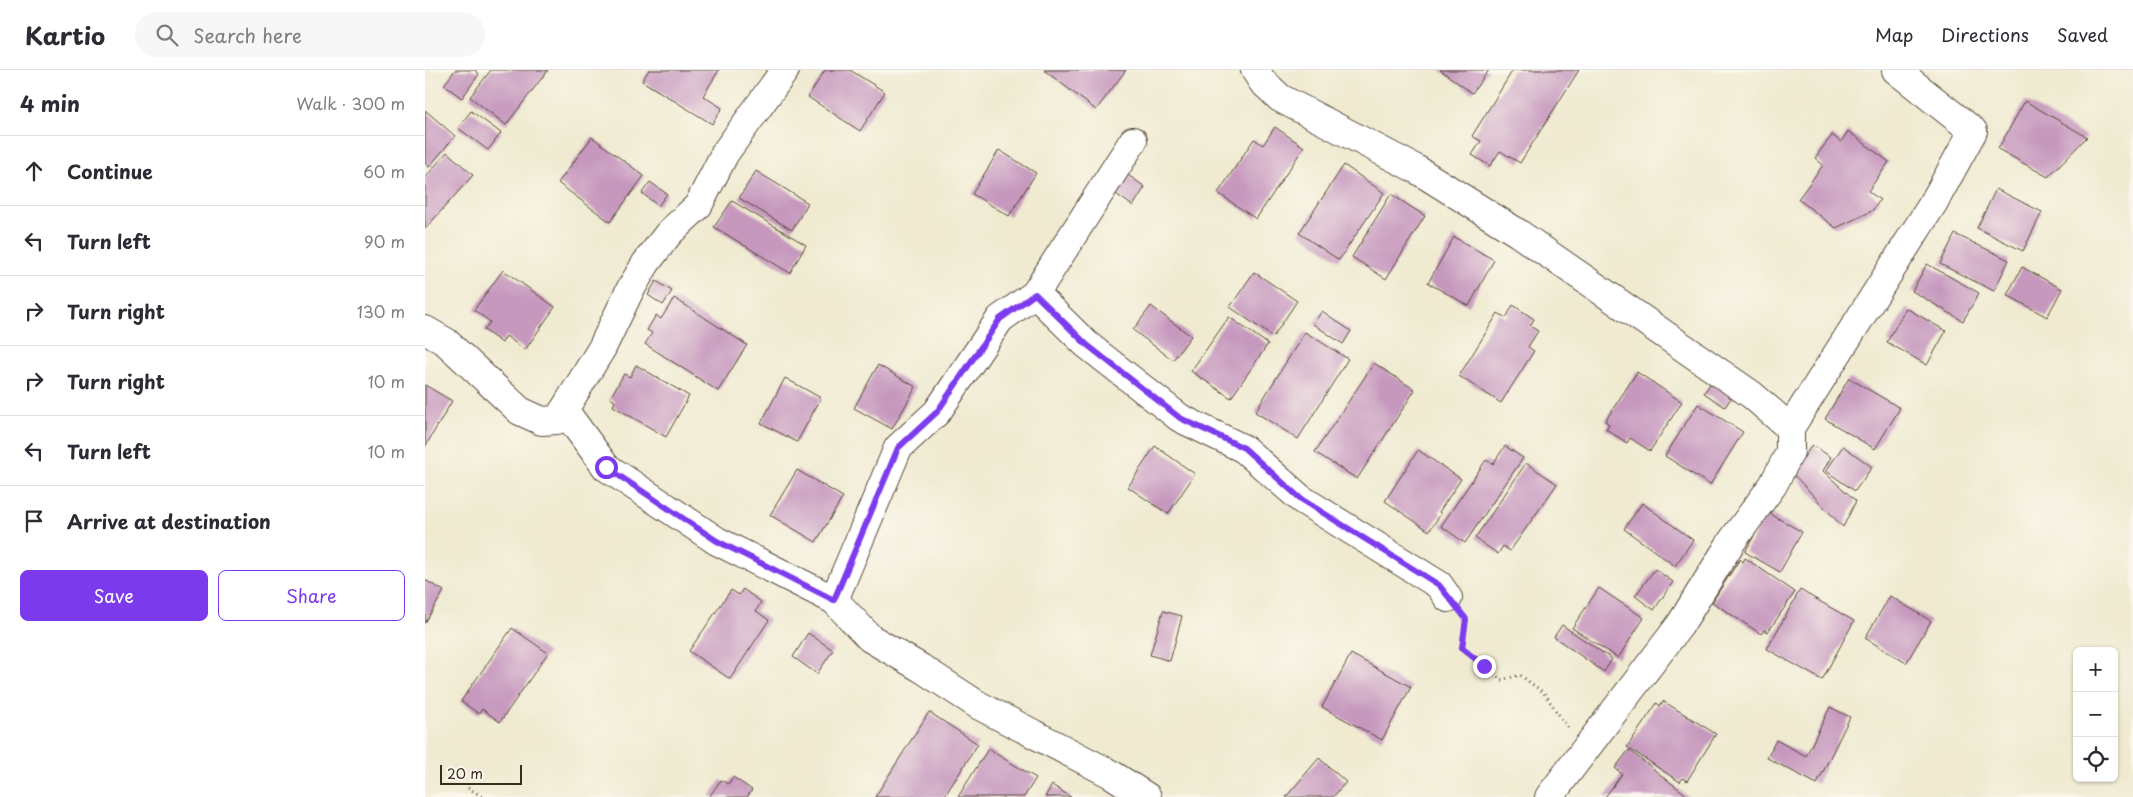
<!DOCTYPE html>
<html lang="en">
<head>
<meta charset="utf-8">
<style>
	:root { --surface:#fff; --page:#f7f7f7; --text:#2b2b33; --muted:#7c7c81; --line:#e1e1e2; --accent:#7c3aed }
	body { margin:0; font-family:"Playpen Sans",sans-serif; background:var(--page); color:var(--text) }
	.controls { position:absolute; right:15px; bottom:15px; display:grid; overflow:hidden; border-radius:8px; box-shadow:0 1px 4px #0004 }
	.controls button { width:45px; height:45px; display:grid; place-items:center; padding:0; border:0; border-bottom:1px solid var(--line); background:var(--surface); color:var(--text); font:25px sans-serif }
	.scale { position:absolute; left:15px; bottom:12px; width:82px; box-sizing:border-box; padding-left:5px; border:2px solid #3b2a1e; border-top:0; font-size:14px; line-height:18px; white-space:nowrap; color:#3b2a1e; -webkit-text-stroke:4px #fbf7ec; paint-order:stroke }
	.stop { position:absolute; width:15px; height:15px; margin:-11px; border:4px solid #7c3aed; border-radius:50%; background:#fff }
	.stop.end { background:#7c3aed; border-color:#fff; box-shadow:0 1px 5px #0008 }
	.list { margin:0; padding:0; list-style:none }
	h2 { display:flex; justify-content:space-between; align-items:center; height:65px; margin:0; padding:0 20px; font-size:21px }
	h2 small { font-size:16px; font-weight:400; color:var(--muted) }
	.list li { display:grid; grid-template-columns:32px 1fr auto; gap:15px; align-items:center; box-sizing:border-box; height:70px; padding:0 20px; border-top:1px solid var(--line) }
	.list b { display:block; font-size:19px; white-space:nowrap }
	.list em { font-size:16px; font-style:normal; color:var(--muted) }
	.actions { display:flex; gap:10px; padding:15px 20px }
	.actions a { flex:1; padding:11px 0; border:1px solid var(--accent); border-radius:8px; text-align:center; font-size:18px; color:var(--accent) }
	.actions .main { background:var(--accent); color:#fff }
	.icon { flex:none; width:28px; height:28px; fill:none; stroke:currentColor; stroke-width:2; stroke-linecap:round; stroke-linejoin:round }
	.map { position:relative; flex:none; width:1708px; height:727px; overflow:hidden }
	header { display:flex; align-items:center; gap:30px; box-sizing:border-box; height:70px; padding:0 25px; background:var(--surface); border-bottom:1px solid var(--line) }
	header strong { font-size:24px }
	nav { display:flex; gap:28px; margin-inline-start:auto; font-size:18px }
	.search { width:350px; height:45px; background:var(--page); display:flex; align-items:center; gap:12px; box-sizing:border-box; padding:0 18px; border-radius:28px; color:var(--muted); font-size:19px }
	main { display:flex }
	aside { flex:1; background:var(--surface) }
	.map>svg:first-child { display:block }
	.building { fill:#c698be }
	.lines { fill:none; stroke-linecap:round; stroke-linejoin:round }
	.street-casing { stroke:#564739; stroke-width:30 }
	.path { stroke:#564739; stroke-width:3; stroke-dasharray:1 4; stroke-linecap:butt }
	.street { stroke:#fff; stroke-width:28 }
	.route { stroke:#7c3aed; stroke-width:6 }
</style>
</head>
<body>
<header>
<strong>Kartio</strong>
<div class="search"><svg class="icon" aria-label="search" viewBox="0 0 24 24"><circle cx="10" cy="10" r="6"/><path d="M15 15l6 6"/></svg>Search here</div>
<nav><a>Map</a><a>Directions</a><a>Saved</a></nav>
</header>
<main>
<aside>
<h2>4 min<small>Walk · 300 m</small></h2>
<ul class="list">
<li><svg class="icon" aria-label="ahead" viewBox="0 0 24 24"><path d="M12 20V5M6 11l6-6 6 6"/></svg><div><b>Continue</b></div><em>60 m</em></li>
<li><svg class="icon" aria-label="left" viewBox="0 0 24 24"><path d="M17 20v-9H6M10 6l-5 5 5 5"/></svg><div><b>Turn left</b></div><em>90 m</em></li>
<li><svg class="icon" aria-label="right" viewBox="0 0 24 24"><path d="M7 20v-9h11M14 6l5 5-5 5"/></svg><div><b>Turn right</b></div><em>130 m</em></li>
<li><svg class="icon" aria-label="right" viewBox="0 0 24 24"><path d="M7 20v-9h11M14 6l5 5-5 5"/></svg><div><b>Turn right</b></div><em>10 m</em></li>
<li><svg class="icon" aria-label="left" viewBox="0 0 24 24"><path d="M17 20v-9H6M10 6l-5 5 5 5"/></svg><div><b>Turn left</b></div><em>10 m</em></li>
<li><svg class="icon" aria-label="arrive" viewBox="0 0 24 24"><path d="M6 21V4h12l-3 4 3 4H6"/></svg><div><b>Arrive at destination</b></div></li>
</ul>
<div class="actions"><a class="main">Save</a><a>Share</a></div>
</aside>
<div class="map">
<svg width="1708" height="727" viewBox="0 0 1708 727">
	<rect width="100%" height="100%" fill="#fbf7ec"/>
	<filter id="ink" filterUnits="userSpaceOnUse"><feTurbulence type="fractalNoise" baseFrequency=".02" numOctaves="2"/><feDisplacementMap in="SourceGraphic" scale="10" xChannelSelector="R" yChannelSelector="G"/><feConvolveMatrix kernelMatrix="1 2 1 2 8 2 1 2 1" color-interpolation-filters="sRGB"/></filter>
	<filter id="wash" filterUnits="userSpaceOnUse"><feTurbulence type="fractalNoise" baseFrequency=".0096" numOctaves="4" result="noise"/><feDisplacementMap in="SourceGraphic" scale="20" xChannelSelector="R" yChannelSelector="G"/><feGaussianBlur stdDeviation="1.12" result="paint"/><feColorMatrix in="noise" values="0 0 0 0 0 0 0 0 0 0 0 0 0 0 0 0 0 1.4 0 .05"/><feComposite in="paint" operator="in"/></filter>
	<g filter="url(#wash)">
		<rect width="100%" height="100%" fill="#efead0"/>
		<g id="blocks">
			<!-- building -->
			<g class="building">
				<polygon points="30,0 50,0 54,4 37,28 19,15"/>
				<polygon points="66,0 123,0 81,55 45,27"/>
				<polygon points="224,0 294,0 278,26 297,38 287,54 217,11"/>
				<polygon points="400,0 425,0 460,22 435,61 383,27"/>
				<polygon points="619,0 701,0 671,40"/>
				<polygon points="1015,0 1064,0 1047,23"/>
				<polygon points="1088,0 1154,0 1095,93 1075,81 1065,96 1047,85 1056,71 1047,66"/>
				<polygon points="1600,31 1662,67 1623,107 1573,79"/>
				<polygon points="0,40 30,66 4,97 0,93"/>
				<polygon points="46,41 76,63 63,80 33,58"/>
				<polygon points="850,57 879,77 831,149 793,123 829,69 838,75"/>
				<polygon points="1423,61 1464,92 1443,121 1455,130 1447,141 1411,158 1373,129 1398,95 1390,88 1407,65 1416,72"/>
				<polygon points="167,67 219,106 185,152 133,113"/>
				<polygon points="574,80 611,103 584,146 547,124"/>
				<polygon points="22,82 48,105 0,159 0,108"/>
				<polygon points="919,95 959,123 914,190 874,163"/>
				<polygon points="331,101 383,133 367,160 314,128"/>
				<polygon points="703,105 720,117 708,136 691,124"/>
				<polygon points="225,112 242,124 233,136 217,123"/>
				<polygon points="1571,119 1617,142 1598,181 1552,158"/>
				<polygon points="966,124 1000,146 961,209 927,187"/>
				<polygon points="307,131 381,175 365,203 289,157"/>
				<polygon points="1530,164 1584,190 1569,221 1515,194"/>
				<polygon points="1029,167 1069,190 1044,236 1003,213"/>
				<polygon points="1502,194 1554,223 1538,251 1487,221"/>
				<polygon points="1597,197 1637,219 1622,247 1582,225"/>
				<polygon points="78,200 130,237 100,280 81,266 77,273 59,260 65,252 49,240"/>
				<polygon points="829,202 872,231 848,267 805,237"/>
				<polygon points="231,211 247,221 238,235 223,225"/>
				<polygon points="249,228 322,275 293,321 220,274 227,263 222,260 231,245 236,249"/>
				<polygon points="1088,235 1109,249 1105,256 1113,261 1103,277 1109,281 1076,333 1034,306 1073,243 1081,248"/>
				<polygon points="726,236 766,266 748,290 708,260"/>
				<polygon points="1481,238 1521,261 1502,295 1462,272"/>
				<polygon points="897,241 926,261 918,274 888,254"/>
				<polygon points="804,247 843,274 806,328 766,301"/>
				<polygon points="880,262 923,289 873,369 830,342"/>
				<polygon points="949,293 990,320 932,409 890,382"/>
				<polygon points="211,295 264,326 241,367 188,336 190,331 185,328 199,304 205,307"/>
				<polygon points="453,295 491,317 467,359 429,338"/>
				<polygon points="1212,302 1257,332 1225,381 1205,368 1202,373 1181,359 1184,354 1180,351"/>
				<polygon points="360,308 396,328 372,372 336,353"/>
				<polygon points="1424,308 1475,338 1450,379 1400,349"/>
				<polygon points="1287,311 1308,325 1300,337 1279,323"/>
				<polygon points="0,315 27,331 0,377"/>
				<polygon points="1273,334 1318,362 1285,415 1240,386"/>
				<polygon points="1387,375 1406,387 1398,401 1431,431 1418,457 1368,404"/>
				<polygon points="730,376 770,404 743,444 703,417"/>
				<polygon points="1080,376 1098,388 1040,473 1016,456 1061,390 1068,394"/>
				<polygon points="1418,376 1447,397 1430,421 1401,401"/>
				<polygon points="993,380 1036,409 1014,442 1016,444 1004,461 960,431"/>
				<polygon points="1101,393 1132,414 1085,481 1078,476 1073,484 1050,468"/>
				<polygon points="372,400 418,427 391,472 345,445"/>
				<polygon points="1217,433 1268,470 1250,496 1199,459"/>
				<polygon points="1342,442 1377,462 1355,502 1320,482"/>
				<polygon points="1320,488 1370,522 1343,562 1339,560 1336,564 1287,532 1315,489 1318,492"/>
				<polygon points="1230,499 1248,512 1229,540 1210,526"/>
				<polygon points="0,510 19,521 0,553"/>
				<polygon points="1174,518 1219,548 1193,588 1147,558"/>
				<polygon points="318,519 336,532 331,541 344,550 305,609 264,581 306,520 314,525"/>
				<polygon points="1375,520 1429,551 1397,610 1342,579"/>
				<polygon points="1465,526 1506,551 1481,593 1440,568"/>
				<polygon points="738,541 757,546 745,591 725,585"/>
				<polygon points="1137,555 1187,589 1179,602 1129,567"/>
				<polygon points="87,558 123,583 75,652 57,639 54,644 36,631"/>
				<polygon points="383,563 408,580 392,604 368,587"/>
				<polygon points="926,584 986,617 957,670 897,637"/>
				<polygon points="1238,631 1291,664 1262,711 1258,708 1255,712 1202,677 1232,633 1235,636"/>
				<polygon points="1405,637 1425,647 1392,714 1342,688 1351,670 1381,686"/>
				<polygon points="504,642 553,674 519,727 450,727"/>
				<polygon points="563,679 611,708 599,727 533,727"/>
				<polygon points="1204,680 1264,727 1180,727 1197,704 1190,698"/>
				<polygon points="894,688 921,712 908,727 861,727"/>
				<polygon points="308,707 327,720 322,727 284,727 296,710 303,714"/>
				<polygon points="627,715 646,727 620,727"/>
			</g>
		</g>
	</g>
	<g filter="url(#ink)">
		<use href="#blocks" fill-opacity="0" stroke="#564739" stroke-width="1"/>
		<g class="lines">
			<!-- street casing -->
			<g class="street-casing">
				<g id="street">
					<polyline points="830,0 837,11 855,28 991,99 1093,163 1327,325 1365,358 1365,382 1348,415 1307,471 1255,555 1124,727"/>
					<polyline points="610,224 661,274 755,348 819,379 876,429 1014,515 1023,528"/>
					<polyline points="0,260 21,272 95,341 117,351 132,350 139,340 181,397 292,471 409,530 445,568 496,598 553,635 686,704 722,727"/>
					<polyline points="139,340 177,278 205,220 221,193 244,163 273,136 300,83 360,0"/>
					<polyline points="1365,358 1509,132 1548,61 1471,0"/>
					<polyline points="409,530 473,378 512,342 575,249 610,224 708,71"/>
				</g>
			</g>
			<!-- path -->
			<g class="path">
				<polyline points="1041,549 1037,578 1076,610 1095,605 1119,623 1143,658"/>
				<polyline points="43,718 58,727"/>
			</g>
			<!-- street -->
			<use href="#street" class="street"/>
		</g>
	</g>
	<g class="lines" filter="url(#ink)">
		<!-- route -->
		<polyline class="route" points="181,397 292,471 409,530 473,378 512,342 575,249 610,224 661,274 755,348 819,378 876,429 1014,515 1041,549 1037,578 1059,596"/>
	</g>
</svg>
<div class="controls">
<button>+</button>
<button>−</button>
<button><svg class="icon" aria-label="locate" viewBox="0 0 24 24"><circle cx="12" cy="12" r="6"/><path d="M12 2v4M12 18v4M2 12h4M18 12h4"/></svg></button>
</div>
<div class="scale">20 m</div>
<div class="stop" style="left:181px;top:397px"></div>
<div class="stop end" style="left:1059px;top:596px"></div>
</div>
</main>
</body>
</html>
